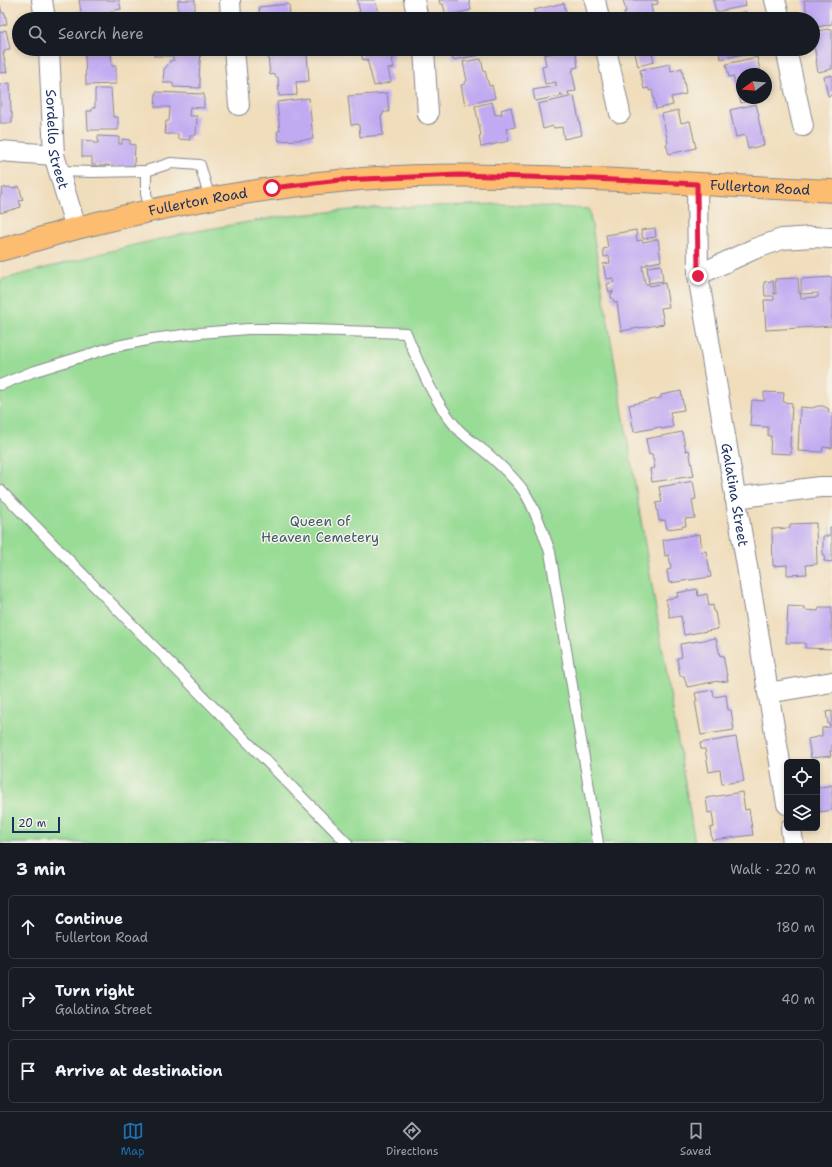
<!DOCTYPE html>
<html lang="en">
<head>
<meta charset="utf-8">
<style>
	:root { --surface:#171b24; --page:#242831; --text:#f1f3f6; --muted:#9ea1a6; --line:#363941; --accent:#1f6fb2 }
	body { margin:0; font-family:"Shantell Sans",sans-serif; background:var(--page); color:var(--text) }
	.controls { position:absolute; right:12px; bottom:12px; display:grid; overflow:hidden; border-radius:6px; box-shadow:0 2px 6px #0003 }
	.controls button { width:36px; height:36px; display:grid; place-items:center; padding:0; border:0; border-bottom:1px solid var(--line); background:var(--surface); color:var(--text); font:20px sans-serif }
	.compass { position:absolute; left:736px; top:68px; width:36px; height:36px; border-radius:50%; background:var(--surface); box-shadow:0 2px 6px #0003; rotate:254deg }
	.scale { position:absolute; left:12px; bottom:10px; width:48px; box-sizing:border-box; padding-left:4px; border:2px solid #1b2f5e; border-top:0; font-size:11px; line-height:14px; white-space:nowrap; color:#1b2f5e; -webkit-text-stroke:3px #f7f3e8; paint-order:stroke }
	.stop { position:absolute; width:12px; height:12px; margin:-9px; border:3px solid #e11d48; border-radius:50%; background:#fff }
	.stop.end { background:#e11d48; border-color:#fff; box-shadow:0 1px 4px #0008 }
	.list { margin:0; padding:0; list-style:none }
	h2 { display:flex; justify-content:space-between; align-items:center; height:52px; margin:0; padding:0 16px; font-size:17px }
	h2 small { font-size:13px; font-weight:400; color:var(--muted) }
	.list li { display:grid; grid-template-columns:26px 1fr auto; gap:12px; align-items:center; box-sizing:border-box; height:64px; margin:0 8px 8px; padding:0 8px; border:1px solid var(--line); border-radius:6px }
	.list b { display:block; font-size:15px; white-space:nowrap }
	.list p { margin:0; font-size:13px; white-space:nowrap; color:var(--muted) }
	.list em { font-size:13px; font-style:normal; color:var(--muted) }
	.icon { flex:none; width:22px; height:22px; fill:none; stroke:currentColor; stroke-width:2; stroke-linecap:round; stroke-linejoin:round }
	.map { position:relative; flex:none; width:832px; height:843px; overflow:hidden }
	.search { position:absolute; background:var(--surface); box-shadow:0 2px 6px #0003; left:12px; right:12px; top:12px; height:44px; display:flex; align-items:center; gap:10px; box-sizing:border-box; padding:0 14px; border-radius:22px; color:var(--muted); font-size:15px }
	.sheet { height:268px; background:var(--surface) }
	nav { display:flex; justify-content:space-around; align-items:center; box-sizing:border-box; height:56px; border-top:1px solid var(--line); background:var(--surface); font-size:11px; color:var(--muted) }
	nav a { display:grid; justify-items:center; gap:2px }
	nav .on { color:var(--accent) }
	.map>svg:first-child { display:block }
	.green { fill:#98dc95; stroke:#5a867a }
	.building { fill:#c1aaf2 }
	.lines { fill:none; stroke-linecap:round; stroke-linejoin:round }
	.lane-casing { stroke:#86868d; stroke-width:12 }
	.street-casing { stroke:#86868d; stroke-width:22 }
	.primary-casing { stroke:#86868d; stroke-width:24 }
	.lane { stroke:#fff; stroke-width:10 }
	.street { stroke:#fff; stroke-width:20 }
	.primary { stroke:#fcbd6f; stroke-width:22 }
	.route { stroke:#e11d48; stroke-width:5 }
	.labels { text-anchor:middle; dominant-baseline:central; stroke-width:3; stroke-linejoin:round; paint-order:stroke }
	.street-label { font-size:14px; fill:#1b2f5e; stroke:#f7f3e8 }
	.park-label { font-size:14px; fill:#3a5a6c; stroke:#f7f3e8 }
</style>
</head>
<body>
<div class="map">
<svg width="832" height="843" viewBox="0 0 832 843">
	<rect width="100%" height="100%" fill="#f7f3e8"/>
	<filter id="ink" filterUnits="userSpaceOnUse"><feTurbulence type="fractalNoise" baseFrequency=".025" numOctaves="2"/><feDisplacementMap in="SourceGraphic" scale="8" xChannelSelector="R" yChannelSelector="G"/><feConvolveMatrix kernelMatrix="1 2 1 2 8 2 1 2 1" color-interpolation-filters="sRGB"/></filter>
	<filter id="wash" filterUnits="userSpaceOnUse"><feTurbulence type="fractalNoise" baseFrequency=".012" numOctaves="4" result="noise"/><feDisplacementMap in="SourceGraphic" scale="16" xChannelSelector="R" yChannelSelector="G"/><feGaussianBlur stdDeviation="0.9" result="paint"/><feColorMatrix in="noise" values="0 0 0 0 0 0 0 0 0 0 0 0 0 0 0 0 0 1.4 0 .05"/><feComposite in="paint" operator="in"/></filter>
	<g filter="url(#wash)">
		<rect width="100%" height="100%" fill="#f0ddbc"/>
		<!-- green -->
		<polygon class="green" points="501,204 589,209 695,843 0,843 0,280 134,245 191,232 278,217 370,208"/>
		<g id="blocks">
			<!-- building -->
			<g class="building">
				<polygon points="79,0 119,0 121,9 106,12 107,19 78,19 77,13 81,12"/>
				<polygon points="178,0 195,0 195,19 175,19 176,12 178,12"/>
				<polygon points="357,0 375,0 379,14 380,14 381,17 386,15 387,19 346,19 345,15 360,12"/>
				<polygon points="439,0 469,0 471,10 446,16 443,4 440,4"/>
				<polygon points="623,0 657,0 658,4 651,5 653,17 645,19 625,19 624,12 626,12"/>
				<polygon points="713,0 745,0 746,6 716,12"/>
				<polygon points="804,0 832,0 832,24 813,28 813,19 808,19"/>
				<polygon points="564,3 567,19 536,19 534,10"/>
				<polygon points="289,4 290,16 295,16 295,19 260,19 259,7"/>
				<polygon points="0,5 2,13 5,13 7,24 0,26"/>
				<polygon points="746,12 748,19 718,19 718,18"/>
				<polygon points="828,29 828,30 832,29 832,69 818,72 816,61 817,61 813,41 813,32"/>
				<polygon points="6,30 10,49 4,50 5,53 3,53 7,72 0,73 0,32"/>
				<polygon points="84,49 111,49 112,66 116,66 116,84 86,85 85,55 84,55"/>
				<rect x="154" y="49" width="17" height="7"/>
				<polygon points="172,49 201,49 199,77 200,77 200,88 173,87 173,83 165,83 163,82 164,69 167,66 170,61 174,60 172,56"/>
				<polygon points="360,49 392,49 394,58 392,59 394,68 388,69 391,82 374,86 367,59 363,60"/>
				<polygon points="450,49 478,49 479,55 453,60 453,58 452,58"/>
				<polygon points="572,49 575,49 578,67 573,68 573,71 572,71 576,91 568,92 569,95 563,96 562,94 560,94 561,96 535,101 533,90 556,86 556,82 545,84 542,66 546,65 544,55"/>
				<polygon points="634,49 651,49 654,62 638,66"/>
				<polygon points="718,49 754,49 754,51 721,59"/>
				<polygon points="307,53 309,81 296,82 297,95 279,96 278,77 275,77 275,74 270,75 268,56"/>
				<polygon points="757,57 761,74 742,74 742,98 760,99 741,103 733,76 729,77 726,64"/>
				<polygon points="481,59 484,72 485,71 489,86 492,85 495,98 465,105 461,85 465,84 465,82 467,81 463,62"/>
				<polygon points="670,64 671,71 682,68 686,94 671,97 673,105 656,109 652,90 649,91 649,88 644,89 640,70"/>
				<polygon points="832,75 832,95 828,96 824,77"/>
				<polygon points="10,83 11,112 12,112 12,123 0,123 0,84"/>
				<polygon points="95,89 111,89 113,117 118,117 118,130 88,130 87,111 92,111 92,108 95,108"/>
				<polygon points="156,92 204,94 204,108 190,107 189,116 197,116 196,135 190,135 190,140 178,139 178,134 165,134 166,121 169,121 170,107 155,107"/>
				<polygon points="387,93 389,112 383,112 383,115 381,116 383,135 360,137 359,124 351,125 348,96"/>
				<polygon points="574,96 582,135 564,139 562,127 554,128 553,126 543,129 538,104"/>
				<polygon points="309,98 313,139 279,141 277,131 280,131 277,102"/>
				<polygon points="492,102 495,115 502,114 501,110 511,107 515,127 506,129 509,141 481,147 479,136 481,135 475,106"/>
				<polygon points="756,104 759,116 758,116 764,145 748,149 745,135 736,137 730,110"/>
				<polygon points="678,110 681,123 690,121 696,148 669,154 666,144 668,143 662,114"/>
				<polygon points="98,136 119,137 119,144 122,144 122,139 130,140 130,144 135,145 134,166 130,166 130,168 121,167 121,166 118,166 118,167 109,167 109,165 105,165 105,166 96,166 96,165 92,165 92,157 82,157 82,140 93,141 93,143 98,143"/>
				<polygon points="19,186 23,200 19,201 21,207 0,213 0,195 2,194 1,192 3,188 10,187 12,189"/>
				<polygon points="655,228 656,237 643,239 641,230"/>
				<polygon points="636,230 637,241 642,240 643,242 658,239 661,261 646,264 647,265 642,266 645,284 649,284 650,286 665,283 669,307 661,308 664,324 621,331 617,302 614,302 613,298 611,298 611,293 613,293 613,291 609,292 607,284 614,282 613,278 606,279 603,264 610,263 609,256 604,257 603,249 608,248 606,235"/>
				<polygon points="661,265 663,281 649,283 647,267"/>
				<polygon points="832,277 832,326 766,330 764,300 774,300 774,296 765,296 764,282 773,281 774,294 776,294 775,279 798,278 799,293 800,293 801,298 818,297 818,293 801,294 801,279"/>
				<polygon points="681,391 684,410 670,412 673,427 661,429 660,427 634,432 629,405 656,399 661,398 661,395"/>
				<polygon points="764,392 784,393 783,402 792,403 790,447 791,447 791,454 770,453 771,436 768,436 768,427 750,426 752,400 764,401"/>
				<polygon points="818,406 823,406 829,409 828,412 832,413 832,448 823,447 822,452 798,451 800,407 812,408"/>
				<polygon points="682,432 686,451 689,450 694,476 652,482 650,469 655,468 652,454 649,455 646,439"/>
				<polygon points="693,481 696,499 692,500 695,518 685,519 686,526 683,526 683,527 667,529 665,520 659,521 656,503 662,502 659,487"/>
				<polygon points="816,523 817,564 806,565 807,574 787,575 787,565 773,566 772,529 790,528 790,524"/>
				<polygon points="830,527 832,527 832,562 824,561 825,555 823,555 823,536 830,536"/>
				<polygon points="700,534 702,552 706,551 711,577 669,583 667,570 671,569 669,555 665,556 663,540"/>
				<polygon points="697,589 698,596 707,594 709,606 713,605 714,612 715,612 718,629 684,635 681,616 670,618 666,599 678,597 677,593"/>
				<polygon points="788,606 804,607 804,610 818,611 819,607 832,607 831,628 832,628 832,649 805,648 805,643 786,643"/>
				<polygon points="716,638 720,656 723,655 728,681 718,682 718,681 687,687 684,676 680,676 677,658 682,657 680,644"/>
				<polygon points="713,690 714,697 726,695 728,710 731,710 734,730 701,735 695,701 697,701 695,693"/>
				<polygon points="832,711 832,751 830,751 831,756 811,758 808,739 822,736 822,728 830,727 830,724 828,724 826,712"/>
				<polygon points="736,737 744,781 722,784 720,770 709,772 705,749 701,749 700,743"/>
				<polygon points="832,785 832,810 820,812 817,797 817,788"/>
				<polygon points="742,792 745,810 749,809 753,835 712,840 710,828 714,827 712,812 708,813 706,798"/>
			</g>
		</g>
	</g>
	<g filter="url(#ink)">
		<use href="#blocks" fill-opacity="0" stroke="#86868d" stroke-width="1"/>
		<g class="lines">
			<!-- lane casing -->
			<g class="lane-casing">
				<g id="lane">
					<polyline points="59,171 93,172 146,171"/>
					<polyline points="151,211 146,194 146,171 171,163 200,165 210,199"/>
					<path d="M0 385 32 372 113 347 152 339 199 333 248 329H279L406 333C420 366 433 400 456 427 466 438 478 446 489 455 501 466 516 479 525 493 536 511 543 532 550 552L598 843"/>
					<polyline points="0,490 347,843"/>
				</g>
			</g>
			<!-- street casing -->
			<g class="street-casing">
				<g id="street">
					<polyline points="42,0 45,19"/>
					<polyline points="230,0 231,19"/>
					<polyline points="414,0 418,19"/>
					<polyline points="595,0 599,19"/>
					<polyline points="775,0 780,19"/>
					<path id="s1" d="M49 49 54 155 76 228"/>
					<polyline points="234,49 239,105"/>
					<polyline points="424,49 428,114"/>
					<polyline points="606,49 620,113"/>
					<polyline points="786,49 803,126"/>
					<polyline points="0,151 54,155"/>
					<path id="s2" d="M697 184 698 275 787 804"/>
					<polyline points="698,275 754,249 782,239 813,237 832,238"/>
					<polyline points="735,498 820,487 832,487"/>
					<polyline points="768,693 832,682"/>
					<polyline points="791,828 793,843"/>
				</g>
			</g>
			<!-- primary casing -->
			<g class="primary-casing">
				<g id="primary">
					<path id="s3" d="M0 250C26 243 51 235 77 228 163 206 250 189 339 181 406 174 474 175 541 177 638 180 735 186 832 191"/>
				</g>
			</g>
			<!-- lane -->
			<use href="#lane" class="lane"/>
			<!-- street -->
			<use href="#street" class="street"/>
			<!-- primary -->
			<use href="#primary" class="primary"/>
		</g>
	</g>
	<g class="lines" filter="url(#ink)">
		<!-- route -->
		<polyline class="route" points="272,188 340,180 459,175 593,179 697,184 698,276"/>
	</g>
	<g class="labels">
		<!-- street labels -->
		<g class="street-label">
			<text stroke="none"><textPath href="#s1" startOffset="91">Sordello Street</textPath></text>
			<text stroke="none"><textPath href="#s3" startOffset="768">Fullerton Road</textPath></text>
			<text stroke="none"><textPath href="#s3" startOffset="204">Fullerton Road</textPath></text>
			<text stroke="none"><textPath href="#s2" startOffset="314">Galatina Street</textPath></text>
		</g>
		<!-- park labels -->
		<g class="park-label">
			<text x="320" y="521">Queen of<tspan x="320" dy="16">Heaven Cemetery</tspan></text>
		</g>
	</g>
</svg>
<div class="controls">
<button><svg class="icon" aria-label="locate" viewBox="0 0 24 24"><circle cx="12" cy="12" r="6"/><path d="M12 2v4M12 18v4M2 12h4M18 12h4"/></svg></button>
<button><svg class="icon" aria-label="layers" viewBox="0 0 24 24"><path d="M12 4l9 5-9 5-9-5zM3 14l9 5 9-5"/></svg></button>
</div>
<svg class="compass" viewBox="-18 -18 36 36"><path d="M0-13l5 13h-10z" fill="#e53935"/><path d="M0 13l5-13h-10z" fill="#9ea1a6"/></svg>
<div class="scale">20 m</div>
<div class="stop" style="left:272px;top:188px"></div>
<div class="stop end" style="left:698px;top:276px"></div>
<div class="search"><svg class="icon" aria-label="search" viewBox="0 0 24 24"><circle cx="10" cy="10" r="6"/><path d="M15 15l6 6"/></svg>Search here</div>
</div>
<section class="sheet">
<h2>3 min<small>Walk · 220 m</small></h2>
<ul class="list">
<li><svg class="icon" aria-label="ahead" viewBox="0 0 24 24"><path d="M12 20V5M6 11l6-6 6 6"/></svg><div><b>Continue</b><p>Fullerton Road</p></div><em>180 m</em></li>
<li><svg class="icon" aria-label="right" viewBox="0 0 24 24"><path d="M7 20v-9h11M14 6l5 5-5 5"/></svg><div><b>Turn right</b><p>Galatina Street</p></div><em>40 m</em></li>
<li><svg class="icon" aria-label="arrive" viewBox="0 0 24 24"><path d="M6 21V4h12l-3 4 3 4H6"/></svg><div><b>Arrive at destination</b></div></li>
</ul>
</section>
<nav>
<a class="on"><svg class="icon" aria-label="map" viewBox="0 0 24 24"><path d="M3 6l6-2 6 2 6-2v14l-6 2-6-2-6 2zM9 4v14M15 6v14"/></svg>Map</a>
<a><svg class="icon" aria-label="directions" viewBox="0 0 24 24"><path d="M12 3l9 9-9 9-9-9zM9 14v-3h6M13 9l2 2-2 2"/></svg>Directions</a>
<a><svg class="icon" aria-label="saved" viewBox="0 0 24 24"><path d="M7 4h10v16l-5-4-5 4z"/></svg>Saved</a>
</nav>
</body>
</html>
